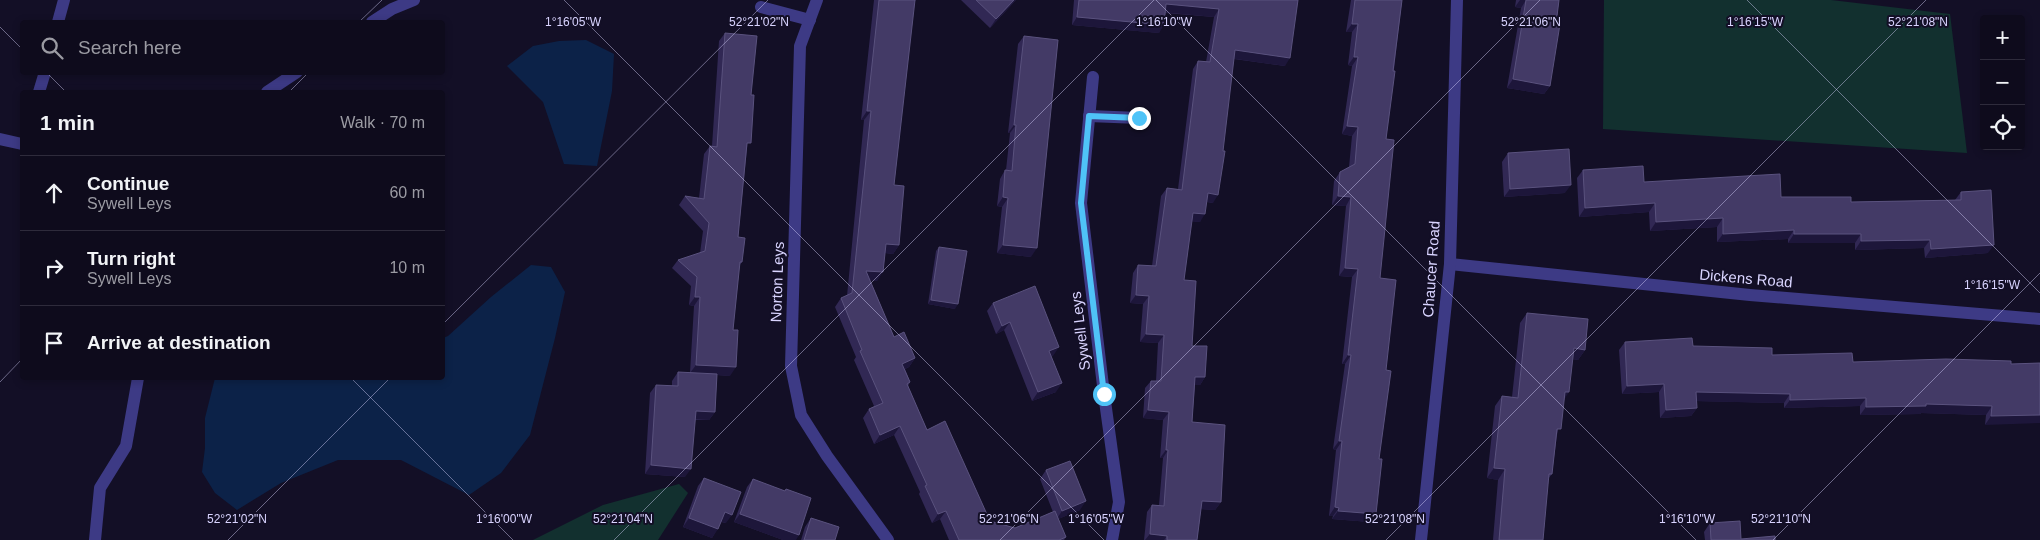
<!DOCTYPE html>
<html lang="en">
<head>
<meta charset="utf-8">
<style>
	:root { --surface:#0e0b1c; --page:#171425; --text:#f1f3f6; --muted:#9b9ba3; --line:#2e2b3b }
	body { margin:0; font-family:Helvetica,sans-serif; background:var(--page); color:var(--text) }
	.controls { position:absolute; right:15px; top:15px; display:grid; overflow:hidden; border-radius:5px; box-shadow:0 2px 8px #0003 }
	.controls button { width:45px; height:45px; display:grid; place-items:center; padding:0; border:0; border-bottom:1px solid var(--line); background:var(--surface); color:var(--text); font:25px sans-serif }
	.stop { position:absolute; width:15px; height:15px; margin:-11px; border:4px solid #4fc3f7; border-radius:50%; background:#fff }
	.stop.end { background:#4fc3f7; border-color:#fff; box-shadow:0 1px 5px #0008 }
	.list { margin:0; padding:0; list-style:none }
	h2 { display:flex; justify-content:space-between; align-items:center; height:65px; margin:0; padding:0 20px; font-size:21px }
	h2 small { font-size:16px; font-weight:400; color:var(--muted) }
	.list li { display:grid; grid-template-columns:32px 1fr auto; gap:15px; align-items:center; box-sizing:border-box; height:75px; padding:0 20px; border-top:1px solid var(--line) }
	.list b { display:block; font-size:19px; white-space:nowrap }
	.list p { margin:0; font-size:16px; white-space:nowrap; color:var(--muted) }
	.list em { font-size:16px; font-style:normal; color:var(--muted) }
	.icon { flex:none; width:28px; height:28px; fill:none; stroke:currentColor; stroke-width:2; stroke-linecap:round; stroke-linejoin:round }
	.map { position:relative; flex:none; width:2040px; height:540px; overflow:hidden }
	.search { position:absolute; background:var(--surface); box-shadow:0 2px 8px #0003; left:20px; top:20px; width:425px; height:55px; display:flex; align-items:center; gap:12px; box-sizing:border-box; padding:0 18px; border-radius:5px; color:var(--muted); font-size:19px }
	.panel { position:absolute; background:var(--surface); box-shadow:0 2px 8px #0003; left:20px; top:90px; width:425px; height:290px; border-radius:5px }
	.map>svg:first-child { display:block }
	.green { fill:#12302f }
	.water { fill:#0c2248 }
	.lines { fill:none; stroke-linecap:round; stroke-linejoin:round }
	.service { stroke:#3d3a85; stroke-width:12 }
	.minor { stroke:#3d3a85; stroke-width:12 }
	.wall { fill:#312854 }
	.shaded-wall { fill:#1d163a }
	.building { fill:#433a66; stroke:#5a527e }
	.route { stroke:#4fc3f7; stroke-width:6 }
	.ticks { fill:none; stroke:#d9d4ff; stroke-width:1; stroke-opacity:0.45 }
	.labels { text-anchor:middle; dominant-baseline:central; stroke-width:4; stroke-linejoin:round; paint-order:stroke }
	.street-label { font-size:15px; fill:#d9d4ff; stroke:#130f26 }
	.ticks-label { font-size:12px; text-anchor:middle; fill:#d9d4ff; stroke:#130f26; stroke-width:4; stroke-linejoin:round; paint-order:stroke }
</style>
</head>
<body>
<div class="map">
<svg width="2040" height="540" viewBox="0 0 2040 540">
	<rect width="100%" height="100%" fill="#130f26"/>
	<!-- green -->
	<g class="green">
		<polygon points="1604,0 1831,0 1950,14 1967,153 1603,129"/>
		<polygon points="679,484 688,493 658,540 533,540 603,505"/>
	</g>
	<!-- water -->
	<g class="water">
		<polygon points="586,40 614,54 612,91 597,166 564,164 543,102 507,66 533,46 559,41"/>
		<polygon points="531,265 551,267 565,292 555,338 530,435 501,473 469,495 401,460 338,460 281,483 237,510 215,493 202,472 205,448 205,418 215,378 442,378 443,338 448,336 491,297"/>
	</g>
	<g class="lines">
		<!-- service -->
		<polyline class="service" points="761,7 810,20"/>
		<!-- minor -->
		<g class="minor">
			<polyline points="817,0 800,46 791,366 801,415 827,456 888,540"/>
			<polyline points="58,22 64,0"/>
			<polyline points="372,22 392,9 414,0"/>
			<polyline points="1093,77 1081,203 1104,394 1119,502 1112,540"/>
			<polyline points="39,92 45,72"/>
			<polyline points="267,92 297,72"/>
			<polyline points="1089,116 1139,118"/>
			<polyline points="0,139 22,144"/>
			<polyline points="1450,264 1750,295 2040,319"/>
			<polyline points="95,540 100,488 126,446 138,378"/>
			<polyline points="1421,540 1450,264 1457,0"/>
		</g>
	</g>
	<!-- wall -->
	<g class="wall">
		<polygon points="874,0 916,0 914,2 894,185 899,245 893,254 885,253 877,281 870,280 894,337 915,358 909,367 905,369 910,382 908,386 927,430 990,521 1015,528 1053,512 1040,479 1046,470 1080,510 1058,519 1066,537 1064,540 949,540 940,519 932,523 919,494 920,492 894,435 874,444 863,418 869,409 874,406 854,360 856,357 835,307 841,298 847,296 864,120 861,120"/>
		<polygon points="961,0 1016,0 990,28"/>
		<polygon points="1074,0 1298,0 1285,66 1234,59 1213,203 1207,202 1200,222 1191,221 1184,280 1192,346 1205,377 1200,385 1195,385 1192,422 1221,502 1215,510 1201,509 1197,540 1144,540 1147,512 1152,505 1159,505 1163,458 1160,458 1163,420 1143,418 1145,388 1151,381 1156,381 1158,343 1140,342 1143,304 1130,303 1133,273 1138,265 1152,266 1161,196 1167,188 1178,189 1193,69 1198,61 1206,62 1214,17 1165,13 1159,33 1072,25"/>
		<polygon points="1351,0 1402,0 1386,139 1380,278 1386,370 1370,522 1332,519 1333,516 1329,516 1336,450 1333,449 1345,364 1342,364 1352,277 1339,276 1346,206 1332,205 1334,181 1340,172 1349,167 1352,136 1342,134 1352,66 1348,65 1352,32 1346,32"/>
		<polygon points="1516,0 1559,0 1556,24 1550,86 1544,94 1507,88 1521,8 1515,7"/>
		<polygon points="725,33 751,95 747,149 738,237 742,262 739,266 733,330 730,376 717,375 715,412 709,420 695,420 685,477 645,474 650,393 656,385 672,386 672,381 678,372 690,373 694,306 689,305 691,286 672,268 678,260 700,253 703,231 679,205 685,196 699,198 704,154 710,146 712,146 719,41"/>
		<polygon points="1024,36 1031,257 997,253 1002,207 997,206 1000,179 1005,170 1006,170 1010,133 1008,133 1018,44"/>
		<polygon points="1508,153 1565,193 1504,197 1502,162"/>
		<polygon points="1583,170 1644,182 1781,197 1851,202 1955,200 1961,192 1988,253 1925,258 1924,248 1855,250 1855,243 1788,243 1788,239 1717,242 1717,227 1650,231 1649,212 1579,217 1577,178"/>
		<polygon points="939,247 955,309 928,304 936,251"/>
		<polygon points="993,303 1053,356 1051,356 1056,392 1032,401 1004,330 996,334 987,311"/>
		<polygon points="1527,313 1585,350 1578,360 1572,359 1557,435 1552,474 1548,479 1543,540 1493,540 1498,480 1487,478 1495,406 1502,396 1512,397 1520,323"/>
		<polygon points="1625,342 1693,346 1772,355 1853,362 2011,364 2040,363 1985,425 1986,415 1921,413 1920,414 1860,415 1860,406 1784,408 1784,403 1697,401 1697,408 1691,416 1660,418 1659,392 1622,394 1619,350"/>
		<polygon points="704,478 726,523 721,522 712,538 683,527 698,486"/>
		<polygon points="753,479 785,491 786,489 796,540 783,540 734,522 747,487"/>
		<polygon points="811,518 835,540 801,540 805,527"/>
		<polygon points="1710,523 1741,539 1775,540 1705,540 1704,532"/>
	</g>
	<!-- shaded-wall -->
	<g class="shaded-wall">
		<polygon points="1014,0 1016,0 990,28 996,19"/>
		<polygon points="1520,0 1526,0 1521,8 1515,7"/>
		<polygon points="1166,4 1219,9 1214,17 1161,12"/>
		<polygon points="1077,17 1164,25 1159,33 1072,25"/>
		<polygon points="1352,24 1358,24 1352,32 1346,32"/>
		<polygon points="1235,50 1290,58 1285,66 1229,58"/>
		<polygon points="1354,57 1358,57 1352,66 1348,65"/>
		<polygon points="1513,79 1550,86 1544,94 1507,88"/>
		<polygon points="867,111 871,111 864,120 861,120"/>
		<polygon points="1014,125 1016,125 1010,133 1008,133"/>
		<polygon points="1347,126 1358,127 1352,136 1342,134"/>
		<polygon points="1571,185 1565,193 1504,197 1510,189"/>
		<polygon points="1208,193 1218,195 1213,203 1203,201"/>
		<polygon points="1338,196 1351,197 1346,206 1332,205"/>
		<polygon points="1003,197 1008,198 1002,207 997,206"/>
		<polygon points="1655,203 1649,212 1579,217 1585,208"/>
		<polygon points="1193,213 1205,214 1200,222 1187,221"/>
		<polygon points="1723,218 1717,227 1650,231 1656,222"/>
		<polygon points="1794,230 1788,239 1717,242 1723,234"/>
		<polygon points="1794,234 1861,234 1855,243 1788,243"/>
		<polygon points="1930,240 1924,248 1855,250 1861,241"/>
		<polygon points="886,244 899,245 893,254 880,252"/>
		<polygon points="1003,245 1037,248 1031,257 997,253"/>
		<polygon points="1994,245 1988,253 1925,258 1931,249"/>
		<polygon points="1345,268 1358,269 1352,277 1339,276"/>
		<polygon points="866,271 883,272 877,281 860,279"/>
		<polygon points="1136,295 1149,296 1143,304 1130,303"/>
		<polygon points="695,297 700,297 694,306 689,305"/>
		<polygon points="931,300 958,304 955,309 928,304"/>
		<polygon points="1010,322 1004,330 996,334 1002,326"/>
		<polygon points="1146,334 1164,335 1158,343 1140,342"/>
		<polygon points="1059,347 1053,356 1043,359 1049,351"/>
		<polygon points="1574,348 1585,350 1578,360 1566,358"/>
		<polygon points="1348,355 1351,355 1345,364 1342,364"/>
		<polygon points="915,358 909,367 896,373 902,364"/>
		<polygon points="696,365 736,367 730,376 690,373"/>
		<polygon points="1195,377 1205,377 1200,385 1190,385"/>
		<polygon points="1062,383 1056,392 1032,401 1038,392"/>
		<polygon points="1664,384 1659,392 1622,394 1627,386"/>
		<polygon points="1565,392 1569,392 1562,403"/>
		<polygon points="1696,392 1790,394 1784,403 1690,401"/>
		<polygon points="1866,398 1860,406 1784,408 1790,400"/>
		<polygon points="1926,404 1992,406 1986,415 1921,413 1920,414 1860,415 1866,407"/>
		<polygon points="1697,408 1691,416 1660,418 1666,410"/>
		<polygon points="1148,410 1169,412 1163,420 1143,418"/>
		<polygon points="696,411 715,412 709,420 690,419"/>
		<polygon points="2040,415 2040,423 1985,425 1991,416"/>
		<polygon points="900,426 894,435 874,444 880,435"/>
		<polygon points="1339,441 1342,441 1336,450 1333,449"/>
		<polygon points="1166,450 1168,450 1163,458 1160,458"/>
		<polygon points="651,465 691,469 685,477 645,474"/>
		<polygon points="1494,468 1505,469 1498,480 1487,478"/>
		<polygon points="1086,501 1080,510 1056,520 1062,511"/>
		<polygon points="1202,501 1221,502 1215,510 1196,509"/>
		<polygon points="1335,507 1339,508 1333,516 1329,516"/>
		<polygon points="946,511 940,519 932,523 938,514"/>
		<polygon points="1338,511 1376,514 1370,522 1332,519"/>
		<polygon points="725,512 732,515 726,523 719,521"/>
		<polygon points="740,514 799,535 796,540 783,540 734,522"/>
		<polygon points="689,518 718,529 712,538 683,527"/>
		<polygon points="1150,534 1167,536 1164,540 1145,540"/>
	</g>
	<!-- building -->
	<g class="building">
		<polygon points="879,0 915,0 894,185 904,186 899,245 886,244 883,272 866,271 894,337 904,332 915,358 902,364 910,382 907,384 927,430 945,421 990,521 1015,528 1055,511 1066,537 1059,540 959,540 946,511 938,514 925,486 927,485 900,426 880,435 869,409 883,403 860,351 862,350 841,298 852,293 871,111 867,111"/>
		<polygon points="976,0 1014,0 996,19"/>
		<polygon points="1079,0 1298,0 1290,58 1235,50 1223,151 1225,151 1218,195 1208,193 1205,214 1193,213 1184,280 1196,281 1192,346 1207,346 1205,377 1195,377 1192,422 1225,425 1221,502 1202,501 1197,540 1167,540 1167,536 1150,534 1152,505 1164,506 1168,450 1166,450 1169,412 1148,410 1151,381 1161,381 1164,335 1146,334 1149,296 1136,295 1138,265 1156,266 1167,188 1182,190 1198,61 1210,62 1219,9 1166,4 1164,25 1077,17"/>
		<polygon points="1355,0 1402,0 1393,71 1395,71 1386,139 1394,140 1380,278 1396,280 1386,370 1391,371 1379,459 1382,459 1376,514 1338,511 1339,508 1335,507 1342,441 1339,441 1351,355 1348,355 1358,269 1345,268 1351,197 1338,196 1340,172 1355,164 1358,127 1347,126 1358,57 1354,57 1358,24 1352,24"/>
		<polygon points="1526,0 1559,0 1556,24 1560,24 1550,86 1513,79"/>
		<polygon points="725,33 757,36 751,95 754,95 751,143 747,143 738,237 745,238 742,262 740,262 733,330 738,330 736,367 696,365 700,297 695,297 697,277 678,260 705,251 709,223 685,196 704,199 710,146 717,147"/>
		<polygon points="1024,36 1058,40 1037,248 1003,245 1008,198 1003,197 1005,170 1012,171 1016,125 1014,125"/>
		<polygon points="1569,149 1571,185 1510,189 1508,153"/>
		<polygon points="1643,166 1644,182 1780,174 1781,197 1851,197 1851,202 1961,200 1961,192 1991,190 1994,245 1931,249 1930,240 1861,241 1861,234 1794,234 1794,230 1723,234 1723,218 1656,222 1655,203 1585,208 1583,170"/>
		<polygon points="939,247 967,251 958,304 931,300"/>
		<polygon points="1035,286 1059,347 1049,351 1062,383 1038,392 1010,322 1002,326 993,303"/>
		<polygon points="1527,313 1588,319 1585,350 1574,348 1569,392 1565,392 1561,429 1557,429 1552,474 1549,474 1543,540 1499,540 1505,469 1494,468 1502,396 1518,398"/>
		<polygon points="1692,338 1693,346 1772,348 1772,355 1852,353 1853,362 1946,359 2011,361 2011,364 2040,363 2040,415 1991,416 1992,406 1926,404 1926,406 1866,407 1866,398 1790,400 1790,394 1696,392 1697,408 1666,410 1664,384 1627,386 1625,342"/>
		<polygon points="678,372 717,374 715,412 696,411 691,469 651,465 656,385 678,386"/>
		<polygon points="1070,461 1086,501 1062,511 1046,470"/>
		<polygon points="704,478 741,492 732,515 725,512 718,529 689,518"/>
		<polygon points="753,479 785,491 786,489 811,498 799,535 740,514"/>
		<polygon points="811,518 839,527 835,540 804,540"/>
		<polygon points="1740,521 1741,539 1775,536 1775,540 1711,540 1710,523"/>
	</g>
	<g class="lines">
		<!-- route -->
		<polyline class="route" points="1104,394 1081,203 1089,116 1139,118"/>
	</g>
	<!-- ticks -->
	<path class="ticks" d="M564 0 1104 540M1156 0 1696 540M1747 0 2040 293M359 22 382 0M0 27 22 49M46 72 66 92M289 92 309 72M442 325 768 0M351 378 513 540M0 382 22 359M228 540 390 378M614 540 1154 0M1000 540 1540 0M1386 540 1926 0M1773 540 2040 273"/>
	<g class="labels">
		<!-- street labels -->
		<g class="street-label">
			<text transform="translate(1431 269) rotate(-86)">Chaucer Road</text>
			<text transform="translate(1746 278) rotate(5)">Dickens Road</text>
			<text transform="translate(777 282) rotate(-88)">Norton Leys</text>
			<text transform="translate(1080 331) rotate(-97)">Sywell Leys</text>
		</g>
	</g>
	<g class="ticks-label">
		<text x="573" y="26">1°16'05"W</text>
		<text x="759" y="26">52°21'02"N</text>
		<text x="1164" y="26">1°16'10"W</text>
		<text x="1531" y="26">52°21'06"N</text>
		<text x="1755" y="26">1°16'15"W</text>
		<text x="1918" y="26">52°21'08"N</text>
		<text x="1992" y="289">1°16'15"W</text>
		<text x="237" y="523">52°21'02"N</text>
		<text x="504" y="523">1°16'00"W</text>
		<text x="623" y="523">52°21'04"N</text>
		<text x="1009" y="523">52°21'06"N</text>
		<text x="1096" y="523">1°16'05"W</text>
		<text x="1395" y="523">52°21'08"N</text>
		<text x="1687" y="523">1°16'10"W</text>
		<text x="1781" y="523">52°21'10"N</text>
	</g>
</svg>
<div class="controls">
<button>+</button>
<button>−</button>
<button><svg class="icon" aria-label="locate" viewBox="0 0 24 24"><circle cx="12" cy="12" r="6"/><path d="M12 2v4M12 18v4M2 12h4M18 12h4"/></svg></button>
</div>
<div class="stop" style="left:1104px;top:394px"></div>
<div class="stop end" style="left:1139px;top:118px"></div>
<div class="search"><svg class="icon" aria-label="search" viewBox="0 0 24 24"><circle cx="10" cy="10" r="6"/><path d="M15 15l6 6"/></svg>Search here</div>
<section class="panel">
<h2>1 min<small>Walk · 70 m</small></h2>
<ul class="list">
<li><svg class="icon" aria-label="ahead" viewBox="0 0 24 24"><path d="M12 20V5M6 11l6-6 6 6"/></svg><div><b>Continue</b><p>Sywell Leys</p></div><em>60 m</em></li>
<li><svg class="icon" aria-label="right" viewBox="0 0 24 24"><path d="M7 20v-9h11M14 6l5 5-5 5"/></svg><div><b>Turn right</b><p>Sywell Leys</p></div><em>10 m</em></li>
<li><svg class="icon" aria-label="arrive" viewBox="0 0 24 24"><path d="M6 21V4h12l-3 4 3 4H6"/></svg><div><b>Arrive at destination</b></div></li>
</ul>
</section>
</div>
</body>
</html>
